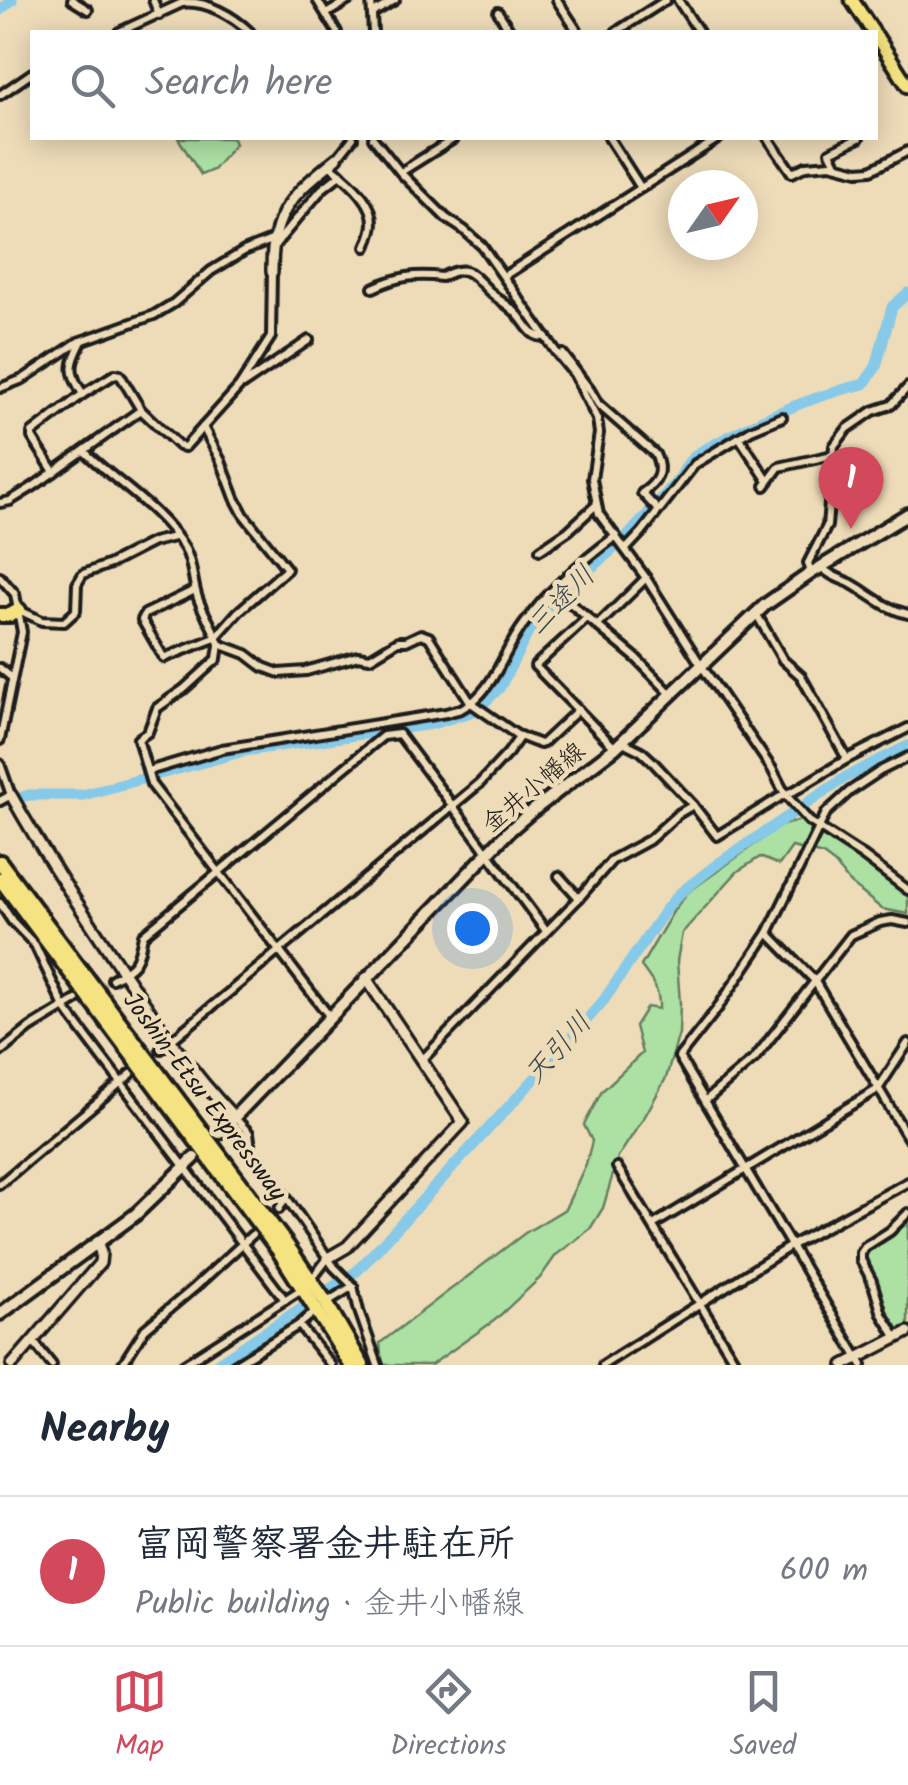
<!DOCTYPE html>
<html lang="en">
<head>
<meta charset="utf-8">
<style>
	:root { --surface:#fff; --page:#f6f6f7; --text:#1f2937; --muted:#747a83; --line:#e0e1e3; --accent:#d1495b }
	body { margin:0; font-family:Kalam,"Klee One",sans-serif; background:var(--page); color:var(--text) }
	.compass { position:absolute; left:668px; top:170px; width:90px; height:90px; border-radius:50%; background:var(--surface); box-shadow:0 5px 25px #0003; rotate:56deg }
	.you { position:absolute; left:472px; top:928px; width:35px; height:35px; margin:-25px; border:8px solid #fff; border-radius:50%; background:#1a73e8; box-shadow:0 0 0 15px #1a73e833 }
	.badge { display:grid; place-items:center; width:65px; height:65px; border-radius:50%; background:var(--accent); color:#fff; font-size:32px; font-weight:700 }
	.pin { position:absolute; translate:-50% -82px; filter:drop-shadow(0 2px 5px #0008) }
	.pin::after { content:''; position:absolute; top:52px; width:35px; height:30px; background:inherit; clip-path:polygon(0 0,100% 0,50% 100%) }
	.list { margin:0; padding:0; list-style:none }
	h2 { display:flex; justify-content:space-between; align-items:center; height:130px; margin:0; padding:0 40px; font-size:42px }
	h2 small { font-size:32px; font-weight:400; color:var(--muted) }
	.list li { display:grid; grid-template-columns:65px 1fr auto; gap:30px; align-items:center; box-sizing:border-box; height:150px; padding:0 40px; border-top:2px solid var(--line) }
	.list b { display:block; font-size:38px; white-space:nowrap }
	.list p { margin:0; font-size:32px; white-space:nowrap; color:var(--muted) }
	.list em { font-size:32px; font-style:normal; color:var(--muted) }
	.icon { flex:none; width:55px; height:55px; fill:none; stroke:currentColor; stroke-width:2; stroke-linecap:round; stroke-linejoin:round }
	.map { position:relative; flex:none; width:908px; height:1365px; overflow:hidden }
	.search { position:absolute; background:var(--surface); box-shadow:0 5px 25px #0003; left:30px; right:30px; top:30px; height:110px; display:flex; align-items:center; gap:25px; box-sizing:border-box; padding:0 35px; border-radius:0px; color:var(--muted); font-size:38px }
	.sheet { height:280px; background:var(--surface) }
	nav { display:flex; justify-content:space-around; align-items:center; box-sizing:border-box; height:140px; border-top:2px solid var(--line); background:var(--surface); font-size:28px; color:var(--muted) }
	nav a { display:grid; justify-items:center; gap:5px }
	nav .on { color:var(--accent) }
	.map>svg:first-child { display:block }
	.green { fill:#ade1a4; stroke:#647e60; stroke-width:2.5 }
	.lines { fill:none; stroke-linecap:round; stroke-linejoin:round }
	.river { stroke:#86c9e8; stroke-width:11 }
	.minor-tunnel { stroke:#c4b69a; stroke-width:6; stroke-dasharray:6 3; stroke-linecap:butt }
	.minor-casing { stroke:#1c1c1c; stroke-width:14 }
	.tertiary-casing { stroke:#1c1c1c; stroke-width:16 }
	.secondary-casing { stroke:#1c1c1c; stroke-width:18 }
	.trunk-casing { stroke:#1c1c1c; stroke-width:19 }
	.motorway-casing { stroke:#1c1c1c; stroke-width:20 }
	.minor { stroke:#eedcb9; stroke-width:6 }
	.tertiary { stroke:#eedcb9; stroke-width:9 }
	.secondary { stroke:#eedcb9; stroke-width:10 }
	.trunk { stroke:#f5e382; stroke-width:11 }
	.motorway { stroke:#f5e382; stroke-width:12 }
	.labels { text-anchor:middle; dominant-baseline:central; stroke-width:9; stroke-linejoin:round; paint-order:stroke }
	.street-label { font-size:25px; fill:#1c1c1c; stroke:#eedcb9 }
	.water-label { font-size:28px; font-style:italic; fill:#36474f; stroke:#eedcb9 }
</style>
</head>
<body>
<div class="map">
<svg width="908" height="1365" viewBox="0 0 908 1365">
	<rect width="100%" height="100%" fill="#eedcb9"/>
	<filter id="ink" filterUnits="userSpaceOnUse"><feTurbulence type="fractalNoise" baseFrequency=".01" numOctaves="2"/><feDisplacementMap in="SourceGraphic" scale="20" xChannelSelector="R" yChannelSelector="G"/><feConvolveMatrix kernelMatrix="1 2 1 2 8 2 1 2 1" color-interpolation-filters="sRGB"/></filter>
	<g filter="url(#ink)">
		<!-- green -->
		<g class="green">
			<polygon points="178,138 233,138 235,144 213,170 201,175"/>
			<path d="M801 820 862 858 908 894V914L882 909 849 882 835 864 823 855 792 847 779 865 760 857 737 872 682 933 677 961 680 1003 679 1033 666 1078 645 1116 618 1157 603 1208 590 1229 556 1255 540 1278 495 1320 431 1365H382L380 1343 525 1233 565 1209 586 1164 592 1141 584 1125 602 1091 642 1053 635 1026 647 1007 659 1009C660 990 652 981 641 966L674 910 687 893 780 826Z"/>
			<path d="M908 1218V1327L897 1335C887 1317 882 1300 875 1282 871 1271 864 1263 864 1252Z"/>
		</g>
		<g class="lines">
			<!-- river -->
			<g class="river">
				<polyline points="0,10 12,0"/>
				<path d="M22 797 29 795H83L244 751 432 724 477 710 500 687 529 631 566 590 629 535 679 479 688 463 695 455C752 423 801 399 864 384L876 367 892 307 908 293"/>
				<polyline points="215,1365 357,1271 550,1062 604,1000 666,909 680,893 716,865 846,777 908,746"/>
			</g>
			<!-- minor-tunnel -->
			<g class="minor-tunnel">
				<polyline points="76,1000 112,979"/>
				<polyline points="131,1074 161,1049"/>
			</g>
			<!-- minor casing -->
			<g class="minor-casing">
				<g id="minor">
					<polyline points="72,0 88,10"/>
					<polyline points="153,0 159,15"/>
					<polyline points="317,0 337,32"/>
					<polyline points="371,0 373,32"/>
					<polyline points="557,0 578,32"/>
					<polyline points="678,0 699,32"/>
					<polyline points="498,12 511,32"/>
					<polyline points="373,13 395,0"/>
					<polyline points="326,14 349,0"/>
					<path d="M119 32 182 3C206 0 233 16 250 32"/>
					<polyline points="616,32 666,0"/>
					<polyline points="0,95 32,73"/>
					<polyline points="373,138 401,173 446,218 464,230 482,246 556,352 574,374 597,419 599,433 592,479 599,514 646,578 701,665 772,769 785,794 809,821 863,856 908,890"/>
					<polyline points="609,138 641,188"/>
					<polyline points="768,138 792,173 806,166 831,164 858,171 871,170 908,151"/>
					<polyline points="337,158 353,138"/>
					<polyline points="836,164 830,152 859,138"/>
					<path d="M329 165C345 177 374 201 373 223 373 231 369 240 366 247"/>
					<polyline points="401,172 455,138"/>
					<polyline points="274,246 322,189 341,174"/>
					<polyline points="504,276 719,138"/>
					<path d="M373 288C398 276 416 274 442 277 468 262 472 275 490 292 498 300 509 305 516 313 527 323 529 338 546 337"/>
					<path d="M82 341C70 364 68 372 83 394"/>
					<path d="M563 354 590 390 598 404 655 454C664 472 657 483 642 493L658 510"/>
					<polyline points="244,384 309,340"/>
					<polyline points="0,388 23,379 78,342 154,315 174,303 211,271 244,251 274,239"/>
					<polyline points="739,437 768,481"/>
					<path d="M84 451C117 484 161 508 185 549 194 566 192 584 199 601 204 614 216 632 219 644 219 647 217 657 217 659L184 689 157 708 148 732 138 739 151 784 330 1017"/>
					<polyline points="54,472 32,437 32,433 83,394 115,374 120,375 141,410"/>
					<polyline points="765,486 779,467 833,455"/>
					<polyline points="0,503 10,501 34,486 141,410 179,446 185,447 239,387 271,337 272,272"/>
					<polyline points="626,549 642,532 695,464 751,430 782,417"/>
					<polyline points="540,550 568,531 595,506"/>
					<path d="M822 567C830 576 839 578 850 583 870 594 885 609 908 614"/>
					<polyline points="811,573 808,563 827,526 834,446 847,429 873,411 891,405 908,387"/>
					<polyline points="0,577 15,594 22,632 0,740"/>
					<polyline points="195,590 145,614 142,620 164,658 215,638 238,612 287,569 244,515 235,498 221,461 203,427"/>
					<polyline points="570,603 636,658 671,694"/>
					<polyline points="19,610 42,621 64,622 76,611 77,584 83,574 110,564 153,542 174,537"/>
					<polyline points="757,615 783,660 801,676 847,759"/>
					<polyline points="597,626 646,578"/>
					<polyline points="0,668 12,678"/>
					<polyline points="578,710 535,666 587,618"/>
					<polyline points="621,741 641,751 652,761 693,805 717,836 785,794 794,791 847,759 908,728"/>
					<path d="M615 748 578 710 543 743 540 744 517 735 471 703C498 681 504 650 524 624 548 591 583 560 616 536"/>
					<polyline points="0,764 11,795 0,801"/>
					<polyline points="148,771 222,749 446,713 461,709 471,703 429,637 421,634 406,641 398,641 370,658 358,656 306,671 279,673 263,667 246,654 219,644"/>
					<polyline points="559,876 579,898"/>
					<polyline points="0,903 12,921 35,945 64,1007 285,1300"/>
					<polyline points="768,933 814,980 908,1138"/>
					<path d="M112 979C137 966 138 962 143 935L383 736 399 734 546 931"/>
					<polyline points="161,1049 480,783 508,753 520,736"/>
					<polyline points="0,1052 30,1028 76,1000"/>
					<polyline points="421,1061 579,898 612,860 649,840 678,814 693,805"/>
					<polyline points="706,1100 755,1058 851,935 880,922 892,920 908,923"/>
					<polyline points="234,1117 249,1133 252,1155 286,1197 334,1267 353,1286 359,1311 378,1365"/>
					<polyline points="617,1167 737,1365"/>
					<polyline points="0,1184 131,1074"/>
					<polyline points="279,1209 286,1197"/>
					<polyline points="653,1225 878,1089 908,1043"/>
					<polyline points="315,1275 328,1258"/>
					<polyline points="332,1299 353,1286"/>
					<polyline points="312,1314 299,1325 331,1365"/>
					<polyline points="897,1338 882,1314 872,1281 861,1260 861,1253 865,1247 890,1231 908,1213"/>
					<polyline points="33,1341 52,1365"/>
					<polyline points="122,1365 145,1329 194,1288 252,1235"/>
					<polyline points="183,1365 297,1292"/>
					<polyline points="234,1365 299,1325"/>
					<polyline points="603,1365 792,1245 908,1182"/>
					<polyline points="862,1365 679,1057 717,1009 768,933 826,813 850,791 880,771 908,757"/>
				</g>
			</g>
			<!-- tertiary casing -->
			<g class="tertiary-casing">
				<g id="tertiary">
					<path d="M272 272C271 212 293 194 337 158"/>
					<path d="M11 795C41 849 75 900 109 951 148 1009 186 1067 234 1117"/>
					<polyline points="328,1258 347,1247 463,1122 366,978"/>
					<polyline points="12,1365 100,1263 101,1253 97,1243"/>
					<polyline points="844,1365 908,1332"/>
				</g>
			</g>
			<!-- secondary casing -->
			<g class="secondary-casing">
				<g id="secondary">
					<polyline points="219,1133 509,831 531,812 615,748 765,605 811,573 908,514"/>
					<polyline points="0,1314 135,1215 194,1158"/>
				</g>
			</g>
			<!-- trunk casing -->
			<g class="trunk-casing">
				<g id="trunk">
					<polyline points="852,0 873,32"/>
					<polyline points="876,36 908,86"/>
				</g>
			</g>
			<!-- motorway casing -->
			<g class="motorway-casing">
				<g id="motorway">
					<polyline points="0,615 10,615 19,610"/>
					<polyline points="0,862 286,1244 325,1301 362,1365"/>
					<polyline points="0,879 279,1251 351,1365"/>
				</g>
			</g>
			<!-- minor -->
			<use href="#minor" class="minor"/>
			<!-- tertiary -->
			<use href="#tertiary" class="tertiary"/>
			<!-- secondary -->
			<use href="#secondary" class="secondary"/>
			<!-- trunk -->
			<use href="#trunk" class="trunk"/>
			<!-- motorway -->
			<use href="#motorway" class="motorway"/>
		</g>
	</g>
	<g class="labels">
		<!-- street labels -->
		<g class="street-label">
			<text transform="translate(534 788) rotate(-40)">金井小幡線</text>
			<text transform="translate(204 1097) rotate(53)">Joshin-Etsu Expressway</text>
		</g>
		<!-- water labels -->
		<g class="water-label">
			<text transform="translate(562 601) rotate(-46)">三途川</text>
			<text transform="translate(559 1049) rotate(-48)">天引川</text>
		</g>
	</g>
</svg>
<svg class="compass" viewBox="-18 -18 36 36"><path d="M0-13l5 13h-10z" fill="#e53935"/><path d="M0 13l5-13h-10z" fill="#747a83"/></svg>
<div class="you"></div>
<div class="pin badge" style="left:851px;top:529px">1</div>
<div class="search"><svg class="icon" aria-label="search" viewBox="0 0 24 24"><circle cx="10" cy="10" r="6"/><path d="M15 15l6 6"/></svg>Search here</div>
</div>
<section class="sheet">
<h2>Nearby<small></small></h2>
<ul class="list">
<li><span class="badge">1</span><div><b>富岡警察署金井駐在所</b><p>Public building · 金井小幡線</p></div><em>600 m</em></li>
</ul>
</section>
<nav>
<a class="on"><svg class="icon" aria-label="map" viewBox="0 0 24 24"><path d="M3 6l6-2 6 2 6-2v14l-6 2-6-2-6 2zM9 4v14M15 6v14"/></svg>Map</a>
<a><svg class="icon" aria-label="directions" viewBox="0 0 24 24"><path d="M12 3l9 9-9 9-9-9zM9 14v-3h6M13 9l2 2-2 2"/></svg>Directions</a>
<a><svg class="icon" aria-label="saved" viewBox="0 0 24 24"><path d="M7 4h10v16l-5-4-5 4z"/></svg>Saved</a>
</nav>
</body>
</html>
